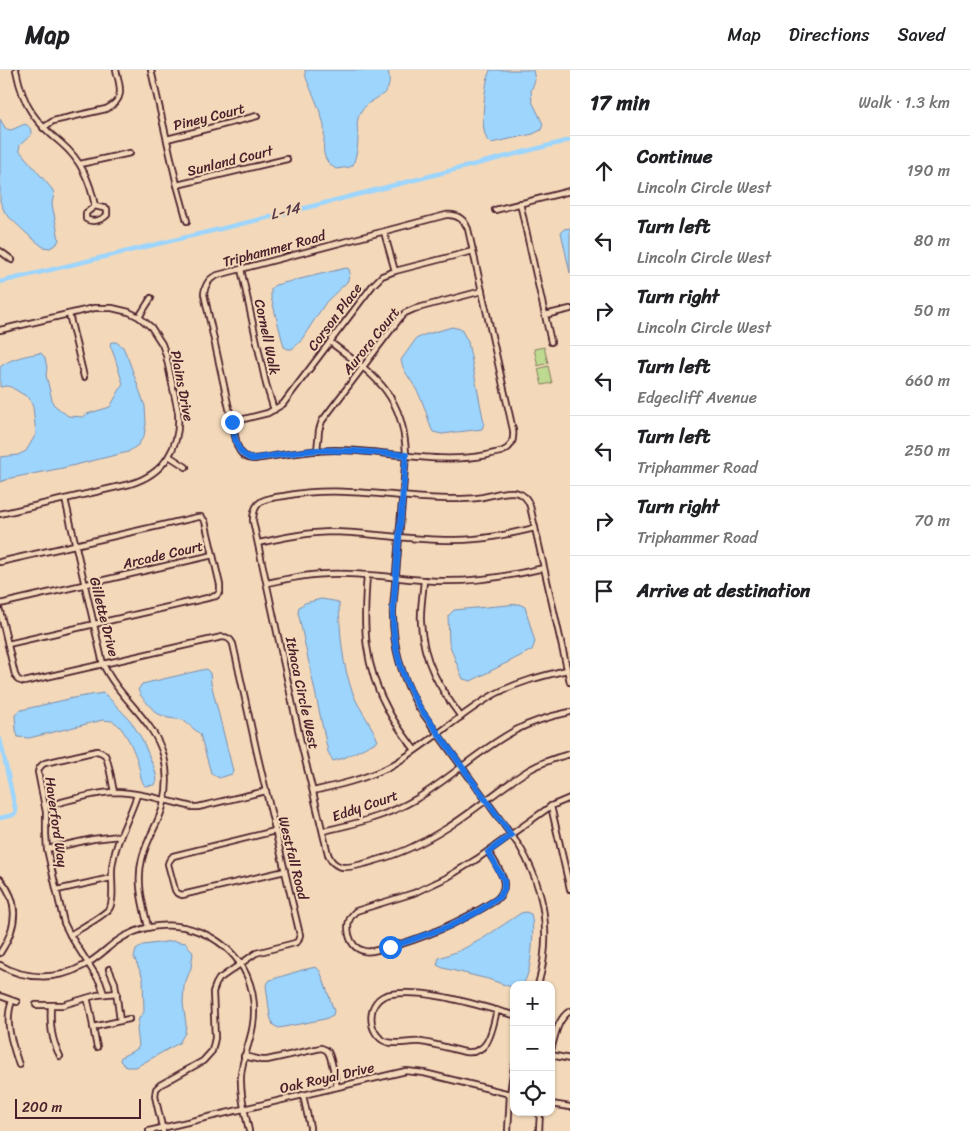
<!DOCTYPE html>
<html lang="en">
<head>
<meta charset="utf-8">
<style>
	:root { --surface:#fff; --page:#f2f2f2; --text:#202124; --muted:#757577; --line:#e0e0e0 }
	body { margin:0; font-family:Sriracha,sans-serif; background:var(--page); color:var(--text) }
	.controls { position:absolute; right:15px; bottom:15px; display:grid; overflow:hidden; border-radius:10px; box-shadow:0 1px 4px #0004 }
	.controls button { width:45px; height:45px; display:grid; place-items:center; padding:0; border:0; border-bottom:1px solid var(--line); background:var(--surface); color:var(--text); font:25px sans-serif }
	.scale { position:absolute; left:15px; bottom:12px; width:126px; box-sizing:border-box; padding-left:5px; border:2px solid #4a1f2b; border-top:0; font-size:14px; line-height:18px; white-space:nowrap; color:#4a1f2b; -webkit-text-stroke:4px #f3d9ba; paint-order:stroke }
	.stop { position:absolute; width:15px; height:15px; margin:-11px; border:4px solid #1a73e8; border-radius:50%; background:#fff }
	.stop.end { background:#1a73e8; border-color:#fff; box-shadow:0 1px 5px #0008 }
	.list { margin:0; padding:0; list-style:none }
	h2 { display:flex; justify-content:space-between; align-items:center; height:65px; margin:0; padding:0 20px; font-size:21px }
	h2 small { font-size:16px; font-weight:400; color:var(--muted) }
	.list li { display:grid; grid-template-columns:32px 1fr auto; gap:15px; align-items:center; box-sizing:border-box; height:70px; padding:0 20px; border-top:1px solid var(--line) }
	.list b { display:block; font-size:19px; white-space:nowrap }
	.list p { margin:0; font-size:16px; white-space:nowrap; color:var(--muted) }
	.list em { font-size:16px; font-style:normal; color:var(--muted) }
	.icon { flex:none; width:28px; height:28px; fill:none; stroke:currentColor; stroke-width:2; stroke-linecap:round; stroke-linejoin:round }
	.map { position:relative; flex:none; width:570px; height:1061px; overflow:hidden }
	header { display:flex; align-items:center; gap:30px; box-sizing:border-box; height:70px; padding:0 25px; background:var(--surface); border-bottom:1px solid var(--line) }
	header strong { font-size:24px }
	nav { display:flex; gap:28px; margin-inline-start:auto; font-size:18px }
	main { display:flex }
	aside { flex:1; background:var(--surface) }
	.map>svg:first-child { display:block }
	.green { fill:#beda91; stroke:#847c5e }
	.water { fill:#9dd5fd; stroke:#7c8ca9 }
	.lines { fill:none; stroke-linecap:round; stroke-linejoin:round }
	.canal { stroke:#9dd5fd; stroke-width:4.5 }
	.minor-casing { stroke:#4a1f2b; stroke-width:8 }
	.minor { stroke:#f3d9ba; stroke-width:4.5 }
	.route { stroke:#1a73e8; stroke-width:6 }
	.labels { text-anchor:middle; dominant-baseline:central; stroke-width:4; stroke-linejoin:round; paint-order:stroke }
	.street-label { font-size:14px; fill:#4a1f2b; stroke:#f3d9ba }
	.water-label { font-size:15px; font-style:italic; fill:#563a4a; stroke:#f3d9ba }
</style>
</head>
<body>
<header>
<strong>Map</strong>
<nav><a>Map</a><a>Directions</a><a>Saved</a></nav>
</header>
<main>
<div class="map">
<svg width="570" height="1061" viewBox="0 0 570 1061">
	<rect width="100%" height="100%" fill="#f3d9ba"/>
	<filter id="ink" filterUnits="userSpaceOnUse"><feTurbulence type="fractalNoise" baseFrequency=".02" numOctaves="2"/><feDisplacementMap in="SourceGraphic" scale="10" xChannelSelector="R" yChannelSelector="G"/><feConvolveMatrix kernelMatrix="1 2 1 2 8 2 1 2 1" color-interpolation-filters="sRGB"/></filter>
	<g filter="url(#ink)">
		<!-- green -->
		<g class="green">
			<polygon points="544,277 548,293 538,296 534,279"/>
			<polygon points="548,296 552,313 542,315 538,299"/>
		</g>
		<!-- water -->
		<g class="water">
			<path d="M305 0H388C395 31 372 23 361 42 355 51 358 58 358 68 358 78 356 86 353 95L350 97 336 99C317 87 326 74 324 56 322 46 316 31 312 22 309 15 305 8 305 0Z"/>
			<path d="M490 0H533L535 10 531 21 532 31 543 54 541 60 533 64 491 73C488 71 487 71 486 67 480 55 485 13 490 0Z"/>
			<path d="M0 49 6 59 11 60 25 54C31 57 31 60 31 65L20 75 19 80 52 119 54 123 52 134 59 169 57 174 50 178 43 177 26 163 5 143 0 131Z"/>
			<polygon points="570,158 570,203 561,162 564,159"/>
			<polygon points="346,198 349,199 350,204 347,212 326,232 300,272 292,279 288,279 284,277 271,227 271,219 275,215"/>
			<path d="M452 257 461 259 468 272 484 353 482 359 442 364 433 362 431 358C427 345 423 331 416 319 411 309 403 302 401 290L416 269 424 265Z"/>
			<path d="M111 272H116L123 277 129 291 145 336 146 354 144 366 138 375 128 382 63 398 11 408 0 412V387L18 385 26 381 36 364 33 337 29 328 11 317 6 316 0 317V297C11 288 28 285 41 283L45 288 47 298 46 305 53 334 68 346 83 347 87 344 110 337 123 314 115 288 110 275Z"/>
			<path d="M321 529 334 531 339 533C340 564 342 596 354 626 361 642 372 655 378 671L344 688 333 691 328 682 298 542 299 537 305 533Z"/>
			<polygon points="519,534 525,537 535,572 532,580 471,611 463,609 456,592 449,573 448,546 454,540"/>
			<polygon points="206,599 210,603 211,613 233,701 232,704 219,708 211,703 200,664 183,650 168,648 156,643 141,626 138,620 142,614"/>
			<path d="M103 623 107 626 130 650 142 669 155 700 157 710 155 715 145 716C140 710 140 700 138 693 135 682 124 657 114 652 111 650 107 651 103 650L29 668 18 667 16 660 15 645 21 640 73 628Z"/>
			<path d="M526 842 531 844C535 857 532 906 522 915H514V916L511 917 488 909 443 898 437 895 439 888 459 881 482 869 521 843Z"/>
			<polygon points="173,871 186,873 193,883 191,898 184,916 183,933 186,954 185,963 179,973 136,997 126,997 120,991 121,987 137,979 139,976 137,959 139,948 144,942 143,908 134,887 136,880 143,875"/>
			<polygon points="316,897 320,901 326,917 334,941 333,945 325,949 279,958 273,955 270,946 266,915 270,910 302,900"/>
		</g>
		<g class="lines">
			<!-- canal -->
			<g class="canal">
				<polyline points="0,212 274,146 570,70"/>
				<polyline points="0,669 16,742 13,745 0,748"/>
			</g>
			<!-- minor casing -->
			<g class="minor-casing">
				<g id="minor">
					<path d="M16 0C19 15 23 30 32 43 40 55 50 64 61 73 81 90 90 111 95 136"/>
					<polyline points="151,0 177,115 187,151"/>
					<path d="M43 58 53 51 106 39C126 30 120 16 116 0"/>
					<polyline points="167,69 257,46"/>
					<polyline points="80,94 130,83"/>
					<polyline points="177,115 287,89"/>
					<polyline points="520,133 551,272"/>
					<path d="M95 136 107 139V145C102 150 93 153 86 149V143Z"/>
					<polyline points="495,140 570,121"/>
					<path d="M446 145C457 144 464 149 468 159L513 360C514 368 512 376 505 380 500 383 493 383 487 385 437 395 385 380 335 380 306 380 283 385 255 389 246 389 240 384 237 375L204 224C205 214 209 208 218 205Z"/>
					<polyline points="384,162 395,201"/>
					<polyline points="0,181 12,190"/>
					<polyline points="241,199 266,314 274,340"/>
					<polyline points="69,244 84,307"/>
					<polyline points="545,245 570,239"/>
					<polyline points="139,247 151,228"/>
					<path d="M0 260 94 238H112L129 242 139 247 151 257 162 274 166 285 178 342C181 377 164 404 130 414L0 444"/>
					<path d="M330 272C374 305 404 324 406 385L393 539C392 576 401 607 419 638L520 777C546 821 552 866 538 915"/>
					<polyline points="232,352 268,343 283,334 373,215 382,206 395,201 473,181"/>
					<polyline points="317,381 319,360 322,351 400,248 405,243 414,239 482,221"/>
					<polyline points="169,386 186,397"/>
					<path d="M65 429 103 594C119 629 154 649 164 687 169 708 167 730 158 750 152 763 145 776 142 789 136 813 143 835 148 857"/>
					<path d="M258 473C283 468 308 462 334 462 375 463 415 471 456 470 483 470 509 464 535 458"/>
					<polyline points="0,492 198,447 201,447 205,451 220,515 220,522 216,526 8,574"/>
					<path d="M367 505C363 556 363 595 389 642 396 655 406 668 415 680"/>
					<path d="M424 510C423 524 420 539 421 553 423 591 439 617 461 647"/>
					<path d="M267 513C287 509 307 504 327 504 366 502 404 510 442 511 477 512 510 506 544 498"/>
					<polyline points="0,534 213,485"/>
					<path d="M0 541 15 605 18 610 24 612 222 567C227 567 231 569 233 574L257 683 300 865 298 871 295 873 256 883 219 909 216 914 213 922 215 968 212 981 203 991 160 1015 156 1019 155 1026 163 1061"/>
					<path d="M570 612 530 436C528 430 525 425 518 423 508 419 488 427 477 428 459 430 442 429 424 428 377 424 330 417 284 426 277 427 268 428 262 431 255 435 253 443 253 451L301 673 328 784C335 803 351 797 367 793 395 786 422 774 447 758 474 741 498 720 524 703 539 693 554 688 570 684"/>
					<path d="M313 721C339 715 365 709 389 697 427 676 458 645 495 624 518 612 542 606 567 600"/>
					<path d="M45 736C68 731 91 723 114 722 138 722 168 731 192 737H198L266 721"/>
					<polyline points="551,736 570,819"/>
					<polyline points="275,761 173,786 169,791 168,794 175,820 177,823 182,825 285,801"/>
					<path d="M323 761C355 754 387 746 416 729 451 708 480 679 516 660 533 651 551 646 570 642"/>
					<polyline points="47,779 93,769 119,766"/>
					<path d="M488 781C497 797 514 815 496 830 462 851 426 868 386 878 379 879 371 883 364 881 355 879 351 873 349 865 347 855 348 848 356 841L414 823 446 808 477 789 551 736 570 728"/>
					<path d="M0 809C21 833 16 859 0 883"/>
					<polyline points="57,820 111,808"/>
					<path d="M70 865C79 859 102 847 109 839 115 831 111 809 112 798 115 771 129 750 137 725"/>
					<path d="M0 895C25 910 58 910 83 896 95 890 104 881 114 873 139 855 172 850 200 862 218 869 233 882 243 898 255 919 257 945 250 968 247 980 242 992 241 1005 240 1024 245 1042 249 1061"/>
					<polyline points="109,899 115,913 120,951"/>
					<path d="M104 924 100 912 70 865 64 853 47 779 46 764V742L38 702C39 697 41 695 45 693L97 681C101 682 102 682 105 685 109 691 112 714 114 722"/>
					<polyline points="0,926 17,932"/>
					<path d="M87 928C92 944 93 961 97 977"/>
					<path d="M12 931C4 952 12 974 19 995"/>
					<polyline points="36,935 63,935 97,925 117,923"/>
					<path d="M51 936C50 954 51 969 60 986"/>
					<path d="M497 940C492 959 490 985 465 982 451 979 436 974 421 972 411 971 396 975 387 972 367 966 364 928 391 924 431 919 475 935 514 945"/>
					<polyline points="93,957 129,949"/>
					<path d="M551 980C555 967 557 949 570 941"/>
					<polyline points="551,985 570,989"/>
					<path d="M244 986 261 990H267L321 978C324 979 326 979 328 982 332 988 335 1009 337 1017"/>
					<polyline points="303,1025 310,1057 310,1061"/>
					<polyline points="551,1034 570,1037"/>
					<polyline points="149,1061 406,1001 424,1003 514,1025"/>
					<polyline points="508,1061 510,1024 514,997"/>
					<polyline points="539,1061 540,1042"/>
				</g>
			</g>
			<!-- minor -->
			<use href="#minor" class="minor"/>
		</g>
	</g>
	<g class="lines" filter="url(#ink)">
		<!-- route -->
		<path class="route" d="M232 352C235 367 235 384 252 389L299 382 317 380 354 381 406 385 393 540C392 576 401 607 420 638L511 765 488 782 504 810V820L498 828 477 842 447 857 409 871 390 877"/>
	</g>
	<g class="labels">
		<!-- street labels -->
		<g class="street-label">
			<text transform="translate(209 47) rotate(-14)">Piney Court</text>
			<text transform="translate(230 91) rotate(-14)">Sunland Court</text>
			<text transform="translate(274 179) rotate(-15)">Triphammer Road</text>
			<text transform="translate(335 247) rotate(-53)">Corson Place</text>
			<text transform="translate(267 267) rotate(78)">Cornell Walk</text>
			<text transform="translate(371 271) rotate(-51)">Aurora Court</text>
			<text transform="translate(182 316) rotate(79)">Plains Drive</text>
			<text transform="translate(163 485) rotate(-13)">Arcade Court</text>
			<text transform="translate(104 547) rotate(76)">Gillette Drive</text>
			<text transform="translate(302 623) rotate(78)">Ithaca Circle West</text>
			<text transform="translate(365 736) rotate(-19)">Eddy Court</text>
			<text transform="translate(56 752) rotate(82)">Haverford Way</text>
			<text transform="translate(293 788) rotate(76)">Westfall Road</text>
			<text transform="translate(327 1008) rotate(-13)">Oak Royal Drive</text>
		</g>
		<!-- water labels -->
		<g class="water-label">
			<text transform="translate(285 141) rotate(-14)">L-14</text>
		</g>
	</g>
</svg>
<div class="controls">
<button>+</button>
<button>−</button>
<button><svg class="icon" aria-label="locate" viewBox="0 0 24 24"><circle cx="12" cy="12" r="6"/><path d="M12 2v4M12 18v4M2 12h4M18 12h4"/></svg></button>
</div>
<div class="scale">200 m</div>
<div class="stop" style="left:390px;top:877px"></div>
<div class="stop end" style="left:232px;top:352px"></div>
</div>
<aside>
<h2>17 min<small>Walk · 1.3 km</small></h2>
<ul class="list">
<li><svg class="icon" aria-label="ahead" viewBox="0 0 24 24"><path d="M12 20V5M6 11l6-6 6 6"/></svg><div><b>Continue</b><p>Lincoln Circle West</p></div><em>190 m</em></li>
<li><svg class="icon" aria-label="left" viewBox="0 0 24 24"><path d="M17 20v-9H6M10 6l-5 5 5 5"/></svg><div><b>Turn left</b><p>Lincoln Circle West</p></div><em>80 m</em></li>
<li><svg class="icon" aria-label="right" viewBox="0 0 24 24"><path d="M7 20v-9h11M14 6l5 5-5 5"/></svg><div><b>Turn right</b><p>Lincoln Circle West</p></div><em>50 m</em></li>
<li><svg class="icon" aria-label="left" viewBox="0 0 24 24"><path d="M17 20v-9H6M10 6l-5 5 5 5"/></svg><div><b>Turn left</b><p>Edgecliff Avenue</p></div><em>660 m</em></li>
<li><svg class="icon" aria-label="left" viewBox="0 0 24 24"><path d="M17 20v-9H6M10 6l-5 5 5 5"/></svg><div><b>Turn left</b><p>Triphammer Road</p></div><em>250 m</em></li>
<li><svg class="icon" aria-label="right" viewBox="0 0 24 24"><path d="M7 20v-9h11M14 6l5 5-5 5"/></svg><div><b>Turn right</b><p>Triphammer Road</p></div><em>70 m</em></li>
<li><svg class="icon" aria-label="arrive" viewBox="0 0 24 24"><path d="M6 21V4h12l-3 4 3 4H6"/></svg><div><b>Arrive at destination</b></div></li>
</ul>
</aside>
</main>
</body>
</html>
